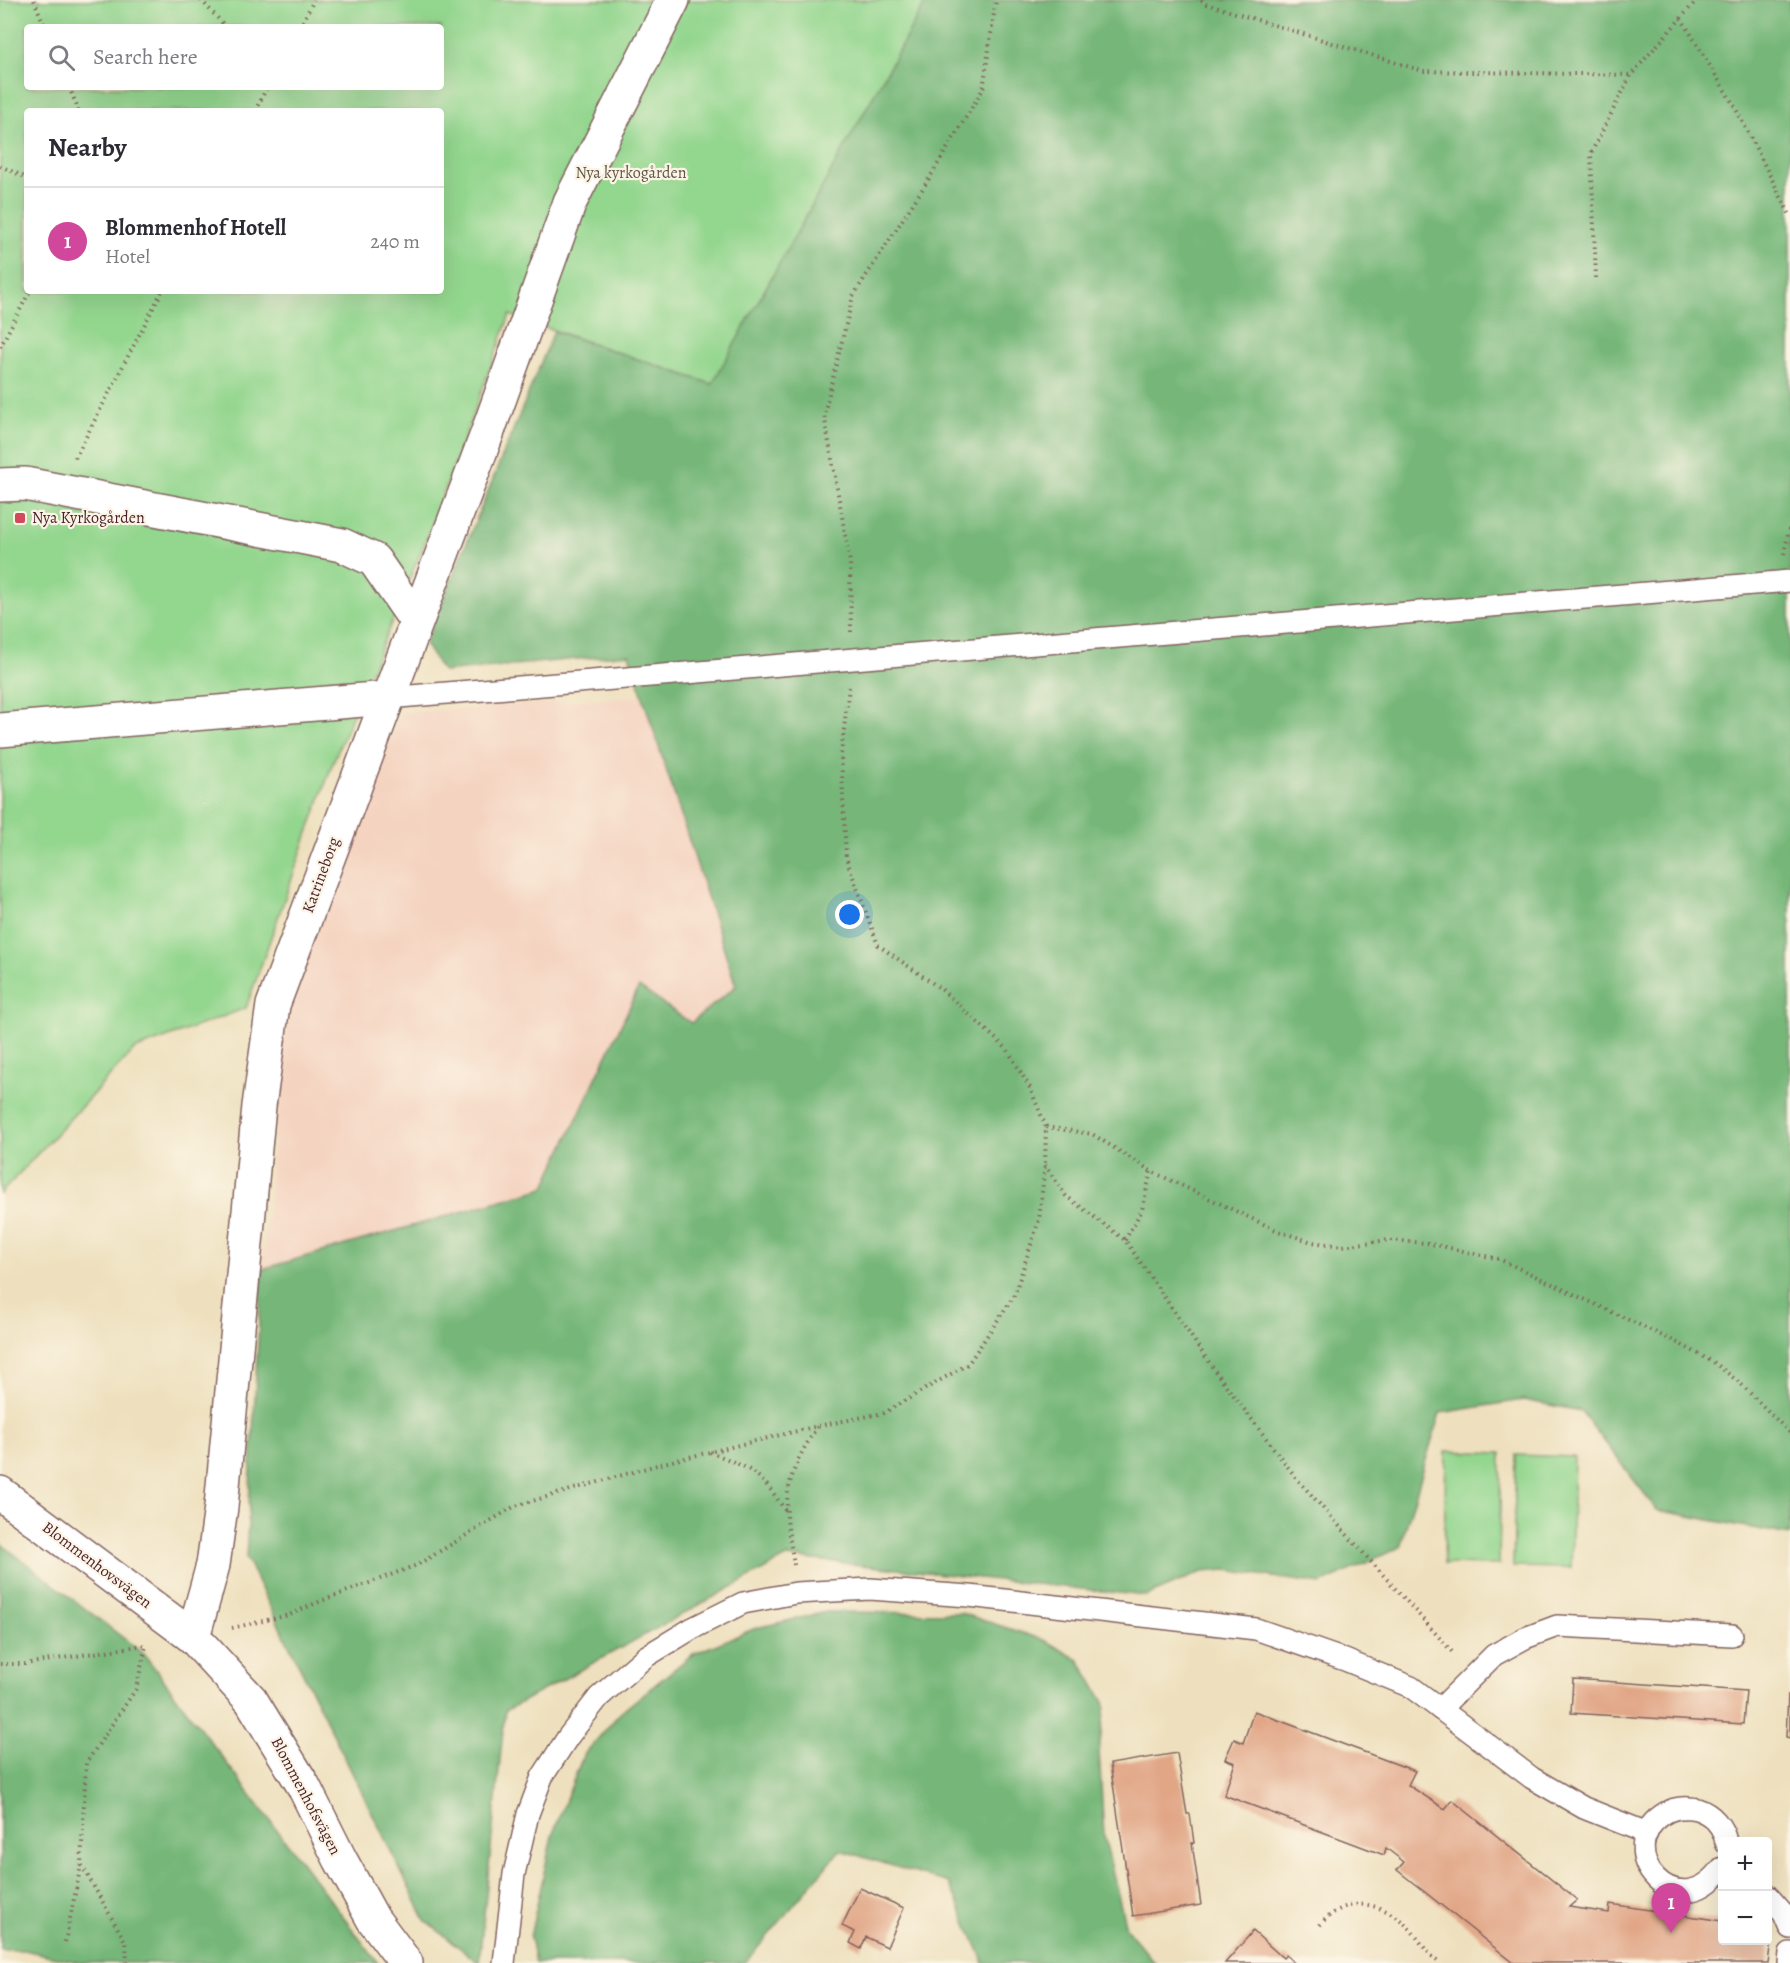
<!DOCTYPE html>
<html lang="en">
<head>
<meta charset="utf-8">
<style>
	:root { --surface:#fff; --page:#f7f7f7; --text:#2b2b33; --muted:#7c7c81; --line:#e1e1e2; --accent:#2563eb }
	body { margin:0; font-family:Alegreya,serif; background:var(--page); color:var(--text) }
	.controls { position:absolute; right:18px; bottom:18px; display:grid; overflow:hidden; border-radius:6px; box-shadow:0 6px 24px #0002 }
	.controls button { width:54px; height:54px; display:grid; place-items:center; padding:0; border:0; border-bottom:2px solid var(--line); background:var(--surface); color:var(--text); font:30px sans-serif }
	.you { position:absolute; left:850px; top:915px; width:21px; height:21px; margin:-15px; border:4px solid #fff; border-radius:50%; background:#1a73e8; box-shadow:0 0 0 9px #1a73e833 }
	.badge { display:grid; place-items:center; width:39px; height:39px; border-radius:50%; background:var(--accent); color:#fff; font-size:20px; font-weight:700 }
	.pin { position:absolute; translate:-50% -50px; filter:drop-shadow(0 2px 3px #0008) }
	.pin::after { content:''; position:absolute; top:32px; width:21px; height:18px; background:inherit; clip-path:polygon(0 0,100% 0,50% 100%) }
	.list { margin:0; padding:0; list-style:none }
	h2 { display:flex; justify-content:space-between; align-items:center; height:78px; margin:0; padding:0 24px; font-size:26px }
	h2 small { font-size:20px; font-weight:400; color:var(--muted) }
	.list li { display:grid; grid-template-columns:39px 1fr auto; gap:18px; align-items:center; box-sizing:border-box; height:108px; padding:0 24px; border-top:2px solid var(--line) }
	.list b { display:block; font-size:22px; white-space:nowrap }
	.list p { margin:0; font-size:20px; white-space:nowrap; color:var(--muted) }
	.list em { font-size:20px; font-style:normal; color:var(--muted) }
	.icon { flex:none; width:33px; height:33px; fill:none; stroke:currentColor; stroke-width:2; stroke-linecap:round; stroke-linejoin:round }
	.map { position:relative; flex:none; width:1790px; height:1963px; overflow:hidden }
	.search { position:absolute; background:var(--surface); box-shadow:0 6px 24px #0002; left:24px; top:24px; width:420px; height:66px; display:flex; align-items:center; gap:15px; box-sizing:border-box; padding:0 21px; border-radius:6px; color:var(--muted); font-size:22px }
	.panel { position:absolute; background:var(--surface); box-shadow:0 6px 24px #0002; left:24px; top:108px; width:420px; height:186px; border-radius:6px }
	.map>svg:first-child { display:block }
	.built { fill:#f4d3c0 }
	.green { fill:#93d68e; stroke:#6e7a5c; stroke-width:1.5; fill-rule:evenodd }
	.forest { fill:#76b779; stroke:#606b52; stroke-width:1.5 }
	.building { fill:#e1a686 }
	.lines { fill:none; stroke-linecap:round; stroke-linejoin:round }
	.lane-casing { stroke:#83635e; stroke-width:24 }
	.street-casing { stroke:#83635e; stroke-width:36 }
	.path { stroke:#83635e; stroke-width:4; stroke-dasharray:1.5 4.5; stroke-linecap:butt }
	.lane { stroke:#fff; stroke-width:21 }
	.street { stroke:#fff; stroke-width:33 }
	.poi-dot { fill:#d1495b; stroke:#fcf5e5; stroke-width:2 }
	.labels { text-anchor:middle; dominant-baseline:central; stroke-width:4.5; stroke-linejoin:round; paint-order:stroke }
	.park-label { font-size:16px; fill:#605649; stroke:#fcf5e5 }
	.poi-label { font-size:16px; fill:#4a1f2b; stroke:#fcf5e5; text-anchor:start }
	.street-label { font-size:16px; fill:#4a1f2b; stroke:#fcf5e5 }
</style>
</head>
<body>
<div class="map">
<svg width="1790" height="1963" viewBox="0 0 1790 1963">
	<rect width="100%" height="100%" fill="#fcf5e5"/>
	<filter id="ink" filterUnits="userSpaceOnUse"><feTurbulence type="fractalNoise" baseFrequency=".0167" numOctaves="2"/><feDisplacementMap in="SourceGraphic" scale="12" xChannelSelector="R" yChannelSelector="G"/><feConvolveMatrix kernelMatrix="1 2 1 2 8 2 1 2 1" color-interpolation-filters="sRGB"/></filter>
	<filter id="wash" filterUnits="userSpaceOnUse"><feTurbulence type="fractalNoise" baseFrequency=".008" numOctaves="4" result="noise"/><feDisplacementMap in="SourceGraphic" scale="24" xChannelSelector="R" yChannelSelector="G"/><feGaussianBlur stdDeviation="1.35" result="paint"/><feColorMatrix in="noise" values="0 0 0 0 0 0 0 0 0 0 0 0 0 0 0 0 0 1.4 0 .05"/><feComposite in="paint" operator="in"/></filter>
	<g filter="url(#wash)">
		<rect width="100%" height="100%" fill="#eee0be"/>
		<!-- built -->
		<polygon class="built" points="642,696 737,986 691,1023 639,988 544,1188 262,1269 287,1005 401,713"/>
		<!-- green -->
		<g class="green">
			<path d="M0 0H927L712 385 510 315 426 540 333 762 246 1008 134 1050 0 1194ZM27 27H441V87H27ZM27 111H441V291H27Z"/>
			<polygon points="1446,1451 1501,1453 1499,1565 1444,1564"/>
			<polygon points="1516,1455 1574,1457 1571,1568 1513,1567"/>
		</g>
		<!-- forest -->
		<g class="forest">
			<polygon points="927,0 1790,0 1790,1535 1657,1510 1581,1411 1523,1400 1440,1413 1400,1547 1321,1584 1226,1570 1202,1572 1146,1596 787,1557 505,1711 479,1963 425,1920 246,1558 262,1269 544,1188 639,987 691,1023 736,986 629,654 443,672 425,644 554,331 712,384"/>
			<polygon points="0,1543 144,1654 378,1963 82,1963 24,1950 0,1950"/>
			<polygon points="826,1612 961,1613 1044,1640 1079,1660 1105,1704 1099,1751 1104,1836 1126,1928 1155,1963 984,1963 949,1883 840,1850 745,1963 535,1963 530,1937 552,1836 583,1756 620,1713 693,1654 756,1628"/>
		</g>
		<g id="blocks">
			<!-- building -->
			<g class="building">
				<polygon points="1573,1679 1746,1691 1743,1724 1571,1713"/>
				<polygon points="1788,1695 1790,1695 1790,1738 1786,1737"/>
				<polygon points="1254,1711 1415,1771 1408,1785 1445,1809 1452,1800 1577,1900 1569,1907 1609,1913 1610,1904 1722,1921 1722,1940 1771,1940 1768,1963 1514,1963 1397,1870 1404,1862 1386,1848 1384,1855 1224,1795 1235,1763 1225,1759 1234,1739 1243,1743"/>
				<polygon points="1177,1753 1187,1814 1190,1814 1194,1843 1192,1843 1201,1905 1133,1916 1110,1764"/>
				<polygon points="860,1888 904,1908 887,1947 866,1937 861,1949 850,1943 855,1932 842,1926"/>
				<polygon points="1253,1931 1283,1958 1286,1955 1294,1963 1225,1963"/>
			</g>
		</g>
	</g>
	<g filter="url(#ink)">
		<use href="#blocks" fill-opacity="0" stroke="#83635e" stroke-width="1.5"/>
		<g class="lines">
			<!-- lane casing -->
			<g class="lane-casing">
				<g id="lane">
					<polyline points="387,698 1790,581"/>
					<polyline points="1440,1709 1494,1655 1525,1638 1557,1626 1732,1635"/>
					<path d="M1722 1868C1678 1929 1610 1852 1662 1815 1671 1808 1685 1806 1697 1809 1712 1814 1723 1826 1726 1842"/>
					<polyline points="1768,1896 1784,1914 1790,1928"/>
					<polyline points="504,1963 514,1874 528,1814 542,1777 568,1737 599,1697 645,1657 691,1629 743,1603 796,1593 870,1589 969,1596 1256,1629 1345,1660 1411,1687 1532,1778 1584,1808 1647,1833"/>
					<polyline points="1789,1963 1790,1953"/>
				</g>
			</g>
			<!-- street casing -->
			<g class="street-casing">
				<g id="street">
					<polyline points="0,485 25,484 342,545 374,560 416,621"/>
					<polyline points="0,730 387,698"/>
					<polyline points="0,1493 193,1637 251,1700 303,1785 340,1859 373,1919 406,1963"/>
					<polyline points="193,1637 213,1565 221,1507 259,1106 273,1005 487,434 570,202 673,0"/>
				</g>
			</g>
			<!-- path -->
			<g class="path">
				<polyline points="34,0 45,27"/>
				<polyline points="201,0 226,27"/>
				<polyline points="1201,0 1206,4 1423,71 1631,75"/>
				<polyline points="1681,18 1735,107 1790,215"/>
				<polyline points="300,27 314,0"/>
				<polyline points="69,87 79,111"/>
				<polyline points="255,111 267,87"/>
				<polyline points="0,166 27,178"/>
				<polyline points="1596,278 1591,153 1631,75 1697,0"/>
				<polyline points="0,347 30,291"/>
				<polyline points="75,458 162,291"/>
				<polyline points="1784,554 1790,525"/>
				<polyline points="851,632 850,562 824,414 853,296 927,182 983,89 996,0"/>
				<polyline points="1046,1127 1092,1134 1151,1171 1278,1231 1312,1242 1342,1246 1389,1240 1427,1243 1499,1259 1680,1344 1715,1363 1740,1383 1790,1433"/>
				<polyline points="1045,1165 1066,1196 1125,1240 1215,1371 1297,1479 1454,1654"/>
				<polyline points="1125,1240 1142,1210 1151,1171"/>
				<path d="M710 1452C753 1469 761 1473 786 1512"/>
				<path d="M794 1565C792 1548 787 1531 787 1514 785 1481 800 1453 818 1426"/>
				<polyline points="232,1628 289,1615 316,1603 417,1565 515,1506 664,1463 818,1426 884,1413 968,1364 1014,1296 1039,1220 1045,1164 1046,1127 1030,1088 1007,1049 941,989 878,945 846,858 841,754 849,687"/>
				<polyline points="0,1664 25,1664 145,1645"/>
				<path d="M1320 1925C1346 1894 1383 1901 1409 1928 1419 1939 1428 1955 1440 1963"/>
				<polyline points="65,1942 81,1865"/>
				<polyline points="127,1963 126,1943 81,1864 86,1763 136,1689 146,1646"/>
			</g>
			<!-- lane -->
			<use href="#lane" class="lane"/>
			<!-- street -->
			<use href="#street" class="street"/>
		</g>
	</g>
	<!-- markers -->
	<rect class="poi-dot" x="14" y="512" width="12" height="12" rx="3"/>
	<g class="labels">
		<!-- park labels -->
		<g class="park-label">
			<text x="631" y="173">Nya kyrkogården</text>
		</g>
		<!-- poi labels -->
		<g class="poi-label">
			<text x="32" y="518">Nya Kyrkogården</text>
		</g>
		<!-- street labels -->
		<g class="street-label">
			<text transform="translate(321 875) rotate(-70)">Katrineborg</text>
			<text transform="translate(97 1565) rotate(37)">Blommenhovsvägen</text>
			<text transform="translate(306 1796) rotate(62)">Blommenhofsvägen</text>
		</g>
	</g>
</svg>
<div class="controls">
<button>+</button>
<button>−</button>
</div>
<div class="you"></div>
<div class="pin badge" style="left:1671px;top:1933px;background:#d1479c">1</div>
<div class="search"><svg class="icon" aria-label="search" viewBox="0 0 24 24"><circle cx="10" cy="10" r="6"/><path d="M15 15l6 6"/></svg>Search here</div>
<section class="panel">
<h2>Nearby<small></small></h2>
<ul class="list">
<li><span class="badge" style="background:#d1479c">1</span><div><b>Blommenhof Hotell</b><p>Hotel</p></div><em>240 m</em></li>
</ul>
</section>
</div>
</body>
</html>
